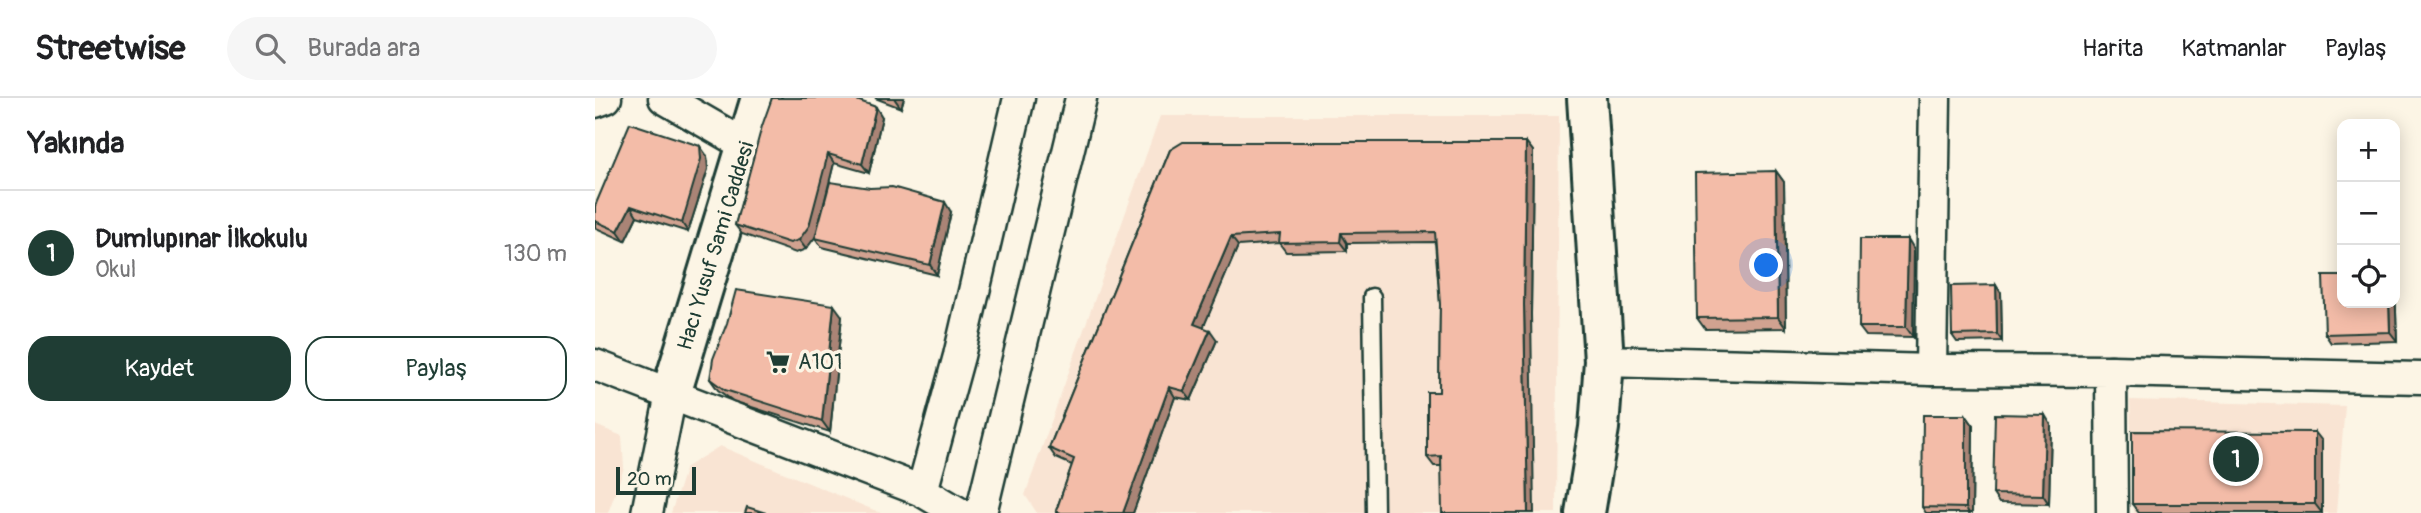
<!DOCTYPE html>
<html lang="tr">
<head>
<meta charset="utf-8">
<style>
	:root { --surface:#fff; --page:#f6f6f6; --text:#202124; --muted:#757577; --line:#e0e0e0; --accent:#1f3d34 }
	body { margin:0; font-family:Pangolin,sans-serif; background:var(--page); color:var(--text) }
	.controls { position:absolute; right:21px; top:21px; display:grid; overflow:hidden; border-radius:14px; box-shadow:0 4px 18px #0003 }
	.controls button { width:63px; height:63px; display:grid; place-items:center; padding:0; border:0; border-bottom:2px solid var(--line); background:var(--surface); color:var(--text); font:35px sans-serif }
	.scale { position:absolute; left:21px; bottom:18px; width:80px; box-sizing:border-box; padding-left:7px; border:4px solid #1f3d34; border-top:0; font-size:19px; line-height:24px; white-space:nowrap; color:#1f3d34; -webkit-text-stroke:5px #fcf5e5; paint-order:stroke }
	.you { position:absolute; left:1172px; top:168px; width:24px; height:24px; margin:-18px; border:5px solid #fff; border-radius:50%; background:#1a73e8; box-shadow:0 0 0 10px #1a73e833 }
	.badge { display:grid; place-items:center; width:46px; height:46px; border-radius:50%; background:var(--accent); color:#fff; font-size:23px; font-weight:700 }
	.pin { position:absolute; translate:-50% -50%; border:4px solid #fff; box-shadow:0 2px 7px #0006 }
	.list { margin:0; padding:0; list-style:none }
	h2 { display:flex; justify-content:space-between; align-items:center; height:91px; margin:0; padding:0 28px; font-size:30px }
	h2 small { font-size:23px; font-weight:400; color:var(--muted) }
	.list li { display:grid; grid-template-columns:46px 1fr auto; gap:21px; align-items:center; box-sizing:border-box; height:126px; padding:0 28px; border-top:2px solid var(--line) }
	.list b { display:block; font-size:26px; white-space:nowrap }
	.list p { margin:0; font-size:23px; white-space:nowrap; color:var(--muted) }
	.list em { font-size:23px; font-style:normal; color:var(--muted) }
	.actions { display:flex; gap:14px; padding:21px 28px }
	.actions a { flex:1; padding:16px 0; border:2px solid var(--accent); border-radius:21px; text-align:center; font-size:24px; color:var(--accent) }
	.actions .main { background:var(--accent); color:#fff }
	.icon { flex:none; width:38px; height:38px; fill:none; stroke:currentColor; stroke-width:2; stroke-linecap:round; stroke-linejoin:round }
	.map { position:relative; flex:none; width:1826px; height:415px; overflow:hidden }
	header { display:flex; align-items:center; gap:42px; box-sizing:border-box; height:98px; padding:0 35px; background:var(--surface); border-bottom:2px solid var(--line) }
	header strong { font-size:33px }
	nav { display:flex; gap:38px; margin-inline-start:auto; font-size:24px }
	.search { width:490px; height:63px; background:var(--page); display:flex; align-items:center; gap:18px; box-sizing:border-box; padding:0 24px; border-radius:38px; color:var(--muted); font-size:26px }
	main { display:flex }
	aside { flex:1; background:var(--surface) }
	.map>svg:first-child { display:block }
	.built { fill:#f9e4d3 }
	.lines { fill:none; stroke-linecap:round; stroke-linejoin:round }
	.lane-casing { stroke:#1f3d34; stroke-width:21 }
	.street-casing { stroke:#1f3d34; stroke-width:35 }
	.secondary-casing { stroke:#1f3d34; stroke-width:44 }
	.lane { stroke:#fcf5e5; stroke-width:16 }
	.street { stroke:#fcf5e5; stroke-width:30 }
	.secondary { stroke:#fcf5e5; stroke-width:38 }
	.wall { fill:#d1a290; stroke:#1f3d34; stroke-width:2 }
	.shaded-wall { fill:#aa8476; stroke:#1f3d34; stroke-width:2 }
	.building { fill:#f3bca8; stroke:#1f3d34; stroke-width:2 }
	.labels { text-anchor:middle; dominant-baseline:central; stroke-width:7; stroke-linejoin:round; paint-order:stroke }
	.street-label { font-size:21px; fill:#1f3d34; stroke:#fcf5e5 }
	.poi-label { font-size:21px; fill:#1f3d34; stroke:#fcf5e5; text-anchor:start }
</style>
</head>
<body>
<header>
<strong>Streetwise</strong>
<div class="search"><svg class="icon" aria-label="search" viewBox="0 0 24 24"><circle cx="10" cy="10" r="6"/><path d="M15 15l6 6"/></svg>Burada ara</div>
<nav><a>Harita</a><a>Katmanlar</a><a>Paylaş</a></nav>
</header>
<main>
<aside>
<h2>Yakında<small></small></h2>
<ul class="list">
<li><span class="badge">1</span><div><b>Dumlupınar İlkokulu</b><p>Okul</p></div><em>130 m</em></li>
</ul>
<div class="actions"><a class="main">Kaydet</a><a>Paylaş</a></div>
</aside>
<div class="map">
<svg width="1826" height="415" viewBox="0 0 1826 415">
	<rect width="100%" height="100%" fill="#fcf5e5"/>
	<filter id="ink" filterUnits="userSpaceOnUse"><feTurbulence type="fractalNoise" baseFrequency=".0143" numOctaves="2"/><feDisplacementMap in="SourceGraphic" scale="14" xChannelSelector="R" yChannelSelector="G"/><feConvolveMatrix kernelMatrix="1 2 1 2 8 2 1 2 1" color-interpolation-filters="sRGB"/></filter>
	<g filter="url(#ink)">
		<!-- built -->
		<g class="built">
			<polygon points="565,18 964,18 961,415 442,415 430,397"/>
			<polygon points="1535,302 1750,308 1741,415 1539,415"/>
			<polygon points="0,327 27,338 29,370 13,415 0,415"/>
			<polygon points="125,348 286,415 76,415 91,369"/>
		</g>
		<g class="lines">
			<!-- lane casing -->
			<g class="lane-casing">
				<polyline id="lane" points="777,199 780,415"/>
			</g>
			<!-- street casing -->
			<g class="street-casing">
				<g id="street">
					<polyline points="69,0 152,48"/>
					<polyline points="0,4 11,0"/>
					<polyline points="1009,263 1336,272 1516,273 1517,415"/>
					<polyline points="0,267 327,393 364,415"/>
					<polyline points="1336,272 1340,0"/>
					<polyline points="1516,273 1826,280"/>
					<polyline points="327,393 364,258 424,0"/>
					<polyline points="52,415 76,296"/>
					<polyline points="386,415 486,0"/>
				</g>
			</g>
			<!-- secondary casing -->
			<g class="secondary-casing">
				<g id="secondary">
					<polyline points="76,296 166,0"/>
					<polyline points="990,415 1004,330 1009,263 992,0"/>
				</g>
			</g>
			<!-- lane -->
			<use href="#lane" class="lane"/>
			<!-- street -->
			<use href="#street" class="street"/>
			<!-- secondary -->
			<use href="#secondary" class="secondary"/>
		</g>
		<!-- wall -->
		<g class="wall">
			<polygon points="177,0 287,19 274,75 239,65 223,128 356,114 342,177 227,149 220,140 220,138 211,151 201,155 147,136 140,127"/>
			<polygon points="280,0 309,0 306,10"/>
			<polygon points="931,44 938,53 936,216 846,368 839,368 832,359 844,294 845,206 840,144 752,145 752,153 691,154 684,145 643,148 608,229 622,242 596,302 580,299 538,415 462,415 461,413 477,367 461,360 454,350 575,52"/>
			<polygon points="112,58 113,71 93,134 42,118 30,143 1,130 0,129 0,108"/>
			<polygon points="1181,73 1189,84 1191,230 1110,231 1102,220"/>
			<polygon points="1319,151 1318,239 1271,238 1264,229"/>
			<polygon points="1800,185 1802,243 1736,245 1730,236 1800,205"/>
			<polygon points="1406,195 1407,243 1362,244 1357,237"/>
			<polygon points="247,218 235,334 138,303 123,292 115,281"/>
			<polygon points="1371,317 1378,327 1377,415 1331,415 1327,409"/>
			<polygon points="1456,327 1454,406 1404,405 1398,396"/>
			<polygon points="1727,343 1727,415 1544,415 1537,406"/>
		</g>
		<!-- shaded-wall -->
		<g class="shaded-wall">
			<polygon points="299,0 309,0 306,10"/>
			<polygon points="281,9 287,19 274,75 267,66"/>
			<polygon points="931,44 938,53 936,216 939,415 933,415 929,207"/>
			<polygon points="105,48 112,58 113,71 93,134 87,125"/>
			<polygon points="233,56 239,65 221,138 211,151 204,142"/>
			<polygon points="1181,73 1189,84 1191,230 1183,219"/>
			<polygon points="350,104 356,114 342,177 335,167"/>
			<polygon points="36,108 42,118 30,143 23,133"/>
			<polygon points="746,135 752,145 752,153 745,144"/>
			<polygon points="636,139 643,148 606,235 599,226"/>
			<polygon points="1313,141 1319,151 1318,239 1311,229"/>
			<polygon points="1800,185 1800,186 1802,243 1795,234 1794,205 1800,205"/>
			<polygon points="1401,187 1406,195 1407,243 1402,236"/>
			<polygon points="239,207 247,218 235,334 227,323"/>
			<polygon points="615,232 622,242 596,302 589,293"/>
			<polygon points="574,289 580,299 538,415 528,415"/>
			<polygon points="1371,317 1378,327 1377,415 1374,415 1371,410"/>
			<polygon points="1450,317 1456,327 1454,406 1448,397"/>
			<polygon points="1720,334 1727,343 1727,415 1720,406"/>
		</g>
		<!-- building -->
		<g class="building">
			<polygon points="177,0 256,0 281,9 267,66 233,56 214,128 204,142 195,145 140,127 167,28"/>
			<polygon points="35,25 105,48 106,61 87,125 36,108 23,133 0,123 0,108"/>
			<polygon points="588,44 931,44 929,207 933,415 847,415 846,358 832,359 832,294 844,294 845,206 840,134 746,135 745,144 684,145 685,136 636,139 599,226 615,232 589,293 574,289 528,415 466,415 461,413 479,361 454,350 575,52"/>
			<polygon points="1181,73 1183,219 1102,220 1100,75"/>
			<polygon points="235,84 275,90 297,89 350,104 335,167 220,140"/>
			<polygon points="1265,141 1313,141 1311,229 1264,229"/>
			<polygon points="1728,178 1747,178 1747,205 1794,205 1795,234 1730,236"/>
			<polygon points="1401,187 1402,236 1357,237 1356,188"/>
			<polygon points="141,192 239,207 227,323 130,292 115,281 118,261 132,225"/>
			<polygon points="1400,316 1450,317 1448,397 1398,396"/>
			<polygon points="1328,317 1371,317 1371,410 1327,409"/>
			<polygon points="1537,333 1720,334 1720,406 1537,406"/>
			<polygon points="152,409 171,415 150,415"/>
		</g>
	</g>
	<!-- icons -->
	<defs>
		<g id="supermarket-bare" transform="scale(1.89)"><path d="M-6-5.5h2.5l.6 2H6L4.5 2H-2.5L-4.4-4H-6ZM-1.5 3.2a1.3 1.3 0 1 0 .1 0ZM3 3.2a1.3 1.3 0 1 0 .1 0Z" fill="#1f3d34" stroke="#fcf5e5" stroke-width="2.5" paint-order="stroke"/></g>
	</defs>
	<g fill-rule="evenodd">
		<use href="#supermarket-bare" x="183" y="264"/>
	</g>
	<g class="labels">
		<!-- street labels -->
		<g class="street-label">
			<text transform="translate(121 148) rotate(-73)">Hacı Yusuf Sami Caddesi</text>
		</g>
		<!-- poi labels -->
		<g class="poi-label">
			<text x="203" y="264">A101</text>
		</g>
	</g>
</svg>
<div class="controls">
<button>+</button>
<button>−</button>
<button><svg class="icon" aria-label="locate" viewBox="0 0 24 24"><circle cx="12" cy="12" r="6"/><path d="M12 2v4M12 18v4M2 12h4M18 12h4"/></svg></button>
</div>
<div class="scale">20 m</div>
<div class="you"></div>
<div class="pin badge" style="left:1641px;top:361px">1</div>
</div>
</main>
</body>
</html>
